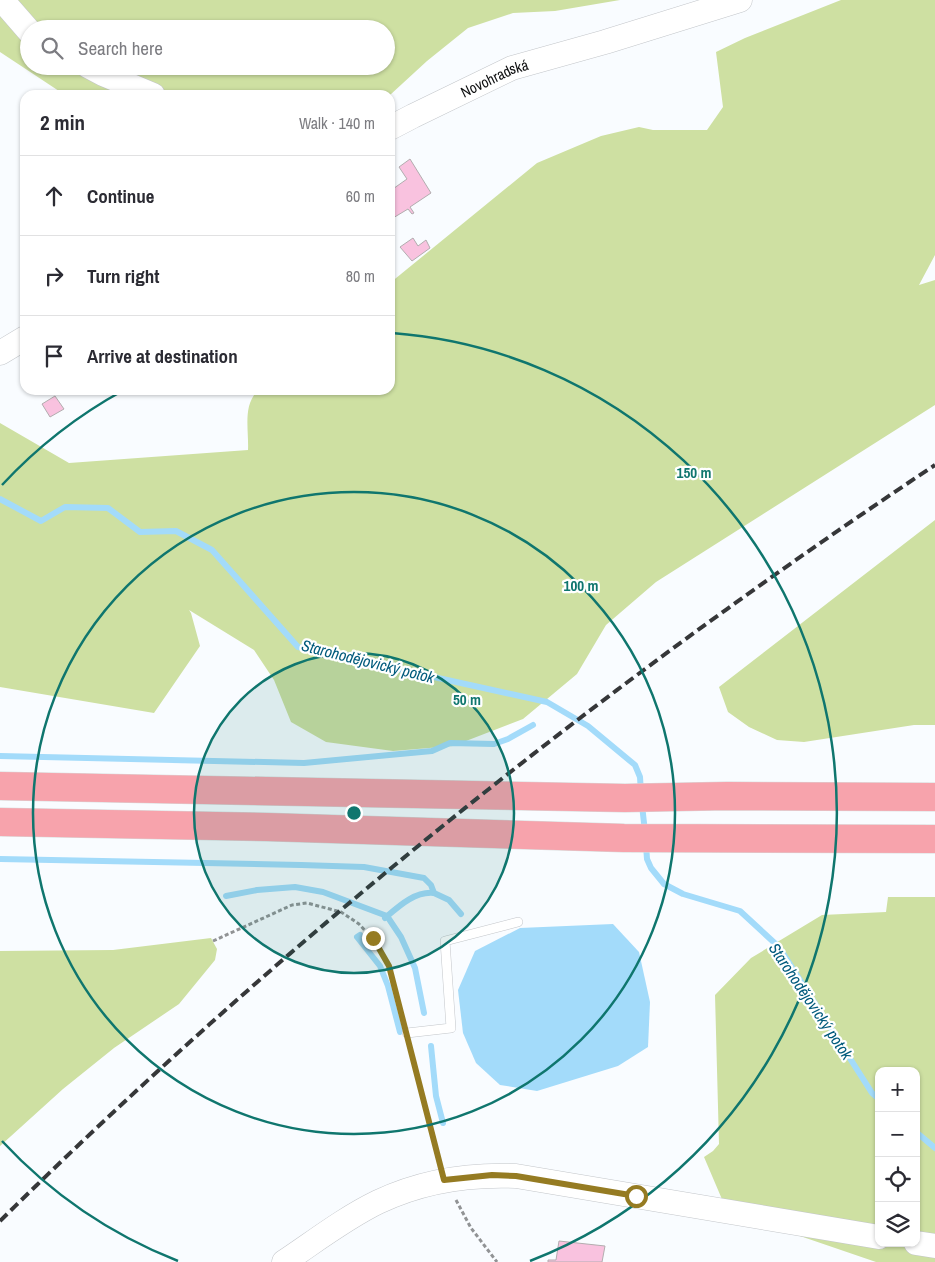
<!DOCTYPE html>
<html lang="en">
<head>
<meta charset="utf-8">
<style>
	:root { --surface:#fff; --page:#f2f2f3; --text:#2b2b33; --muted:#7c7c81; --line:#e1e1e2 }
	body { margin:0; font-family:"Archivo Narrow",sans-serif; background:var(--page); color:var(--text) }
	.controls { position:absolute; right:15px; bottom:15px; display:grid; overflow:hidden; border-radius:10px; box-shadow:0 1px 4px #0004 }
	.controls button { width:45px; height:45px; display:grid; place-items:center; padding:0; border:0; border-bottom:1px solid var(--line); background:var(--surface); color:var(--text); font:25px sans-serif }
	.stop { position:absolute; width:15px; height:15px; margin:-11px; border:4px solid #957b22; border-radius:50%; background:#fff }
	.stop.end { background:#957b22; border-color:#fff; box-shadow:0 1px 5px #0008 }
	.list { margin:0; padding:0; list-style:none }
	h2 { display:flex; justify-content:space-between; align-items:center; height:65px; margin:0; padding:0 20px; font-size:21px }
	h2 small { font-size:16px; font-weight:400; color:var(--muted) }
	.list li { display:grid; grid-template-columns:32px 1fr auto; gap:15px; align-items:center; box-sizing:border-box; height:80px; padding:0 20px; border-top:1px solid var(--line) }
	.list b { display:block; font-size:19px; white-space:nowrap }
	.list em { font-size:16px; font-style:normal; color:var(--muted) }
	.icon { flex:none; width:28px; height:28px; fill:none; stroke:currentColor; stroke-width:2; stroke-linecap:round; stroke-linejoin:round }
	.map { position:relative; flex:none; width:935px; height:1262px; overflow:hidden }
	.search { position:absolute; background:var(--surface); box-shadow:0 1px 4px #0004; left:20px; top:20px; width:375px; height:55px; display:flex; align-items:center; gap:12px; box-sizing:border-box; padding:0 18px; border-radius:28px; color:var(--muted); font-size:19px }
	.panel { position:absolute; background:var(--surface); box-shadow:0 1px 4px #0004; left:20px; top:90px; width:375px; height:305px; border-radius:15px }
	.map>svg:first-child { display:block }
	.green { fill:#cee0a2; fill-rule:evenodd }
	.water { fill:#a3dbfa }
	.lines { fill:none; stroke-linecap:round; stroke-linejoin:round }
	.stream { stroke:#a3dbfa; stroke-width:6 }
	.building { fill:#f9c2df; stroke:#b2adaf }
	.lane-casing { stroke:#c3c6ca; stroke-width:10 }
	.secondary-casing { stroke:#c3c6ca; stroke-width:25 }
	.highway-casing { stroke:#d8d9d9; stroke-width:29 }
	.path { stroke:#919395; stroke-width:3; stroke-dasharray:4 2.5; stroke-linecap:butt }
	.lane { stroke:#fff; stroke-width:9 }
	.secondary { stroke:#fff; stroke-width:24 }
	.highway { stroke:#f7a3ac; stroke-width:28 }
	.rail { stroke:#363739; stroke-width:4; stroke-dasharray:10 5; stroke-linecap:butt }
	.route { stroke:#957b22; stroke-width:6 }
	.ring { fill:none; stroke:#0f766e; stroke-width:2.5 }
	.labels { text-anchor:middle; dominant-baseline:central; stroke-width:4.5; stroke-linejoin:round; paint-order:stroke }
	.street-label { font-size:15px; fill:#0e0f10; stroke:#fff }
	.water-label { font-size:16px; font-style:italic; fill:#005a7c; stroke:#fff }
	.centre { fill:#0f766e; stroke:#fff; stroke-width:2.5 }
	.ring-label { font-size:15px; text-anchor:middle; font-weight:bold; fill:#0f766e; stroke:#fff; stroke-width:4.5; stroke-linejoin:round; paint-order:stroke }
</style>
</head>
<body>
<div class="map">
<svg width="935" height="1262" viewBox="0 0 935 1262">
	<rect width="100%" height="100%" fill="#f9fcff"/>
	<!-- green -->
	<g class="green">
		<path d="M0 0H620L555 11 513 13 468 28 427 61 390 95H65L0 52ZM29 29H386V66H29Z"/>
		<path d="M841 0H935V255L919 285 935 280V405L656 582 606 625 577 674 523 719 453 746 393 751 326 742 291 722 274 680 254 650 189 610 191 613 200 646 154 713 0 687V423L69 463 248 450C249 430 242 404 259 390H390V283L537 163 601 136 639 127 653 130H707L723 107 716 52 745 38Z"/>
		<polygon points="935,520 935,725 914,725 804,742 777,740 749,727 728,712 719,687"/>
		<path d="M888 897H935V1262H876L727 1211 704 1157 713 1151 719 1144 715 995 751 958 822 915 886 912ZM879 1071H916V1243H879Z"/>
		<polygon points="211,938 217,949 215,960 179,1004 114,1048 63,1089 0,1146 0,951 113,950"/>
	</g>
	<!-- water -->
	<polygon class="water" points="613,924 639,952 650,1002 648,1047 618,1066 537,1091 500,1085 476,1063 463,1033 458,990 475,951 520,928"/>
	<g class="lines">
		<!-- stream -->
		<g class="stream">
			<polyline points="0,499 41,521 65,507 108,508 140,532 176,531 212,550 298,647 547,702 588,726 635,765 640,777 641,793"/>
			<polyline points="0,756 304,763 432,751 450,743 494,744 508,739 533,725"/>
			<polyline points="642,805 645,832"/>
			<polyline points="646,845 647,859 651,868 664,884 683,894 740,911 779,947 872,1093 879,1099"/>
			<polyline points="0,859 301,865 364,867 424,878 431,885 434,893 449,900 461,914"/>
			<polyline points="226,896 257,890 295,887 323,892 387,916 401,937 415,968 424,1013"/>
			<path d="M385 918C399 906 415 891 434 893"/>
			<polyline points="360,935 357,937 380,966 388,986 400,1032"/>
			<polyline points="431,1046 436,1096 443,1123"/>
			<polyline points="916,1132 935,1148"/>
		</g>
	</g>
	<!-- building -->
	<g class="building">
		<polygon points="410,159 431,193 410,207 414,213 412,214 408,209 393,218 390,213 390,191 407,179 399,167"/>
		<polygon points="413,238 418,246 426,240 430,248 412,261 400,247"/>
		<polygon points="55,396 64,409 50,417 42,404"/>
		<polygon points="559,1241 605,1246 602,1262 548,1262 548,1260 556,1260"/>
	</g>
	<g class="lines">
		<!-- lane casing -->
		<g class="lane-casing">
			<polyline id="lane" points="407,1033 451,1028 445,941 518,922"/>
		</g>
		<!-- secondary casing -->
		<g class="secondary-casing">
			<g id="secondary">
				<polyline points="2,0 29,31"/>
				<polyline points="88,66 103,74 153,95"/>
				<path id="s1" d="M390 128 413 116 512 68 605 42 740 0"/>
				<polyline points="0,353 25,338"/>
				<polyline points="916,1243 935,1246"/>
				<path d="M284 1262C314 1242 345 1218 378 1202 422 1181 467 1174 516 1176L879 1237"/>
			</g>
		</g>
		<!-- highway casing -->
		<g class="highway-casing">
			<g id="highway">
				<polyline points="0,786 625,798 727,796 935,797"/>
				<polyline points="0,822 267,827 624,838 935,839"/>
			</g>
		</g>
		<!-- path -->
		<g class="path">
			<polyline points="213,941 292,905 307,903 341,912 359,924 373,939 389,966 403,1020"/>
			<polyline points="410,1048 439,1160"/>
			<polyline points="456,1200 471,1228 497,1262"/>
		</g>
		<!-- lane -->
		<use href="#lane" class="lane"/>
		<!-- secondary -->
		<use href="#secondary" class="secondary"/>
		<!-- highway -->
		<use href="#highway" class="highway"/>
		<!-- rail -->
		<path class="rail" d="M0 1221C286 939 601 687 935 465"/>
	</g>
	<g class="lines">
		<!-- route -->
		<polyline class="route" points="373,938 389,966 444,1180 492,1175 516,1176 636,1196"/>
	</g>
	<!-- distance rings -->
	<circle cx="354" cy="813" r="160" fill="#0f766e" fill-opacity=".12"/>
	<g class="ring">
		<circle cx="354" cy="813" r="160"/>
		<circle cx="354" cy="813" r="321"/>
		<path d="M178 1261A481 481 0 0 1 2 1141M2 485A481 481 0 0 1 124 390M392 333A481 481 0 0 1 530 1261"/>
	</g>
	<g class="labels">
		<!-- street labels -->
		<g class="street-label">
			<text stroke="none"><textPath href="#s1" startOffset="116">Novohradská</textPath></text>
		</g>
		<!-- water labels -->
		<g class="water-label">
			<text transform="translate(368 661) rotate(14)">Starohodějovický potok</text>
			<text transform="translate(811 1001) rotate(56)">Starohodějovický potok</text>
		</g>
	</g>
	<circle cx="354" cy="813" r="8" class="centre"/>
	<g class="ring-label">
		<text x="694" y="478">150 m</text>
		<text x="581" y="591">100 m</text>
		<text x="467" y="705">50 m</text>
	</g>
</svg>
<div class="controls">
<button>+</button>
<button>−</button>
<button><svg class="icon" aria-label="locate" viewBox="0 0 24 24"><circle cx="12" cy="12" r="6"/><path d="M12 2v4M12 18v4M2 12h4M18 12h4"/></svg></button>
<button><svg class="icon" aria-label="layers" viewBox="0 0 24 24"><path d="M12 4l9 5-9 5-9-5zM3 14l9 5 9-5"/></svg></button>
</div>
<div class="stop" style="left:636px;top:1196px"></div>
<div class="stop end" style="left:373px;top:938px"></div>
<div class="search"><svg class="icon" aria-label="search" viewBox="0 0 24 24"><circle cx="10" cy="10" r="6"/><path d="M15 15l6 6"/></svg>Search here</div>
<section class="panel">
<h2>2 min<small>Walk · 140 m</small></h2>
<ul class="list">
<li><svg class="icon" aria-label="ahead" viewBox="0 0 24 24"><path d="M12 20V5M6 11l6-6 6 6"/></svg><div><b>Continue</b></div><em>60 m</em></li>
<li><svg class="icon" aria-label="right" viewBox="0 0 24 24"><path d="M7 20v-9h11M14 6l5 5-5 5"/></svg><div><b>Turn right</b></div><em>80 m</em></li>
<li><svg class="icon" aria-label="arrive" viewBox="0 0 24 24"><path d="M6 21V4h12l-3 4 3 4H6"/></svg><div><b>Arrive at destination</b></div></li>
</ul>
</section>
</div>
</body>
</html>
